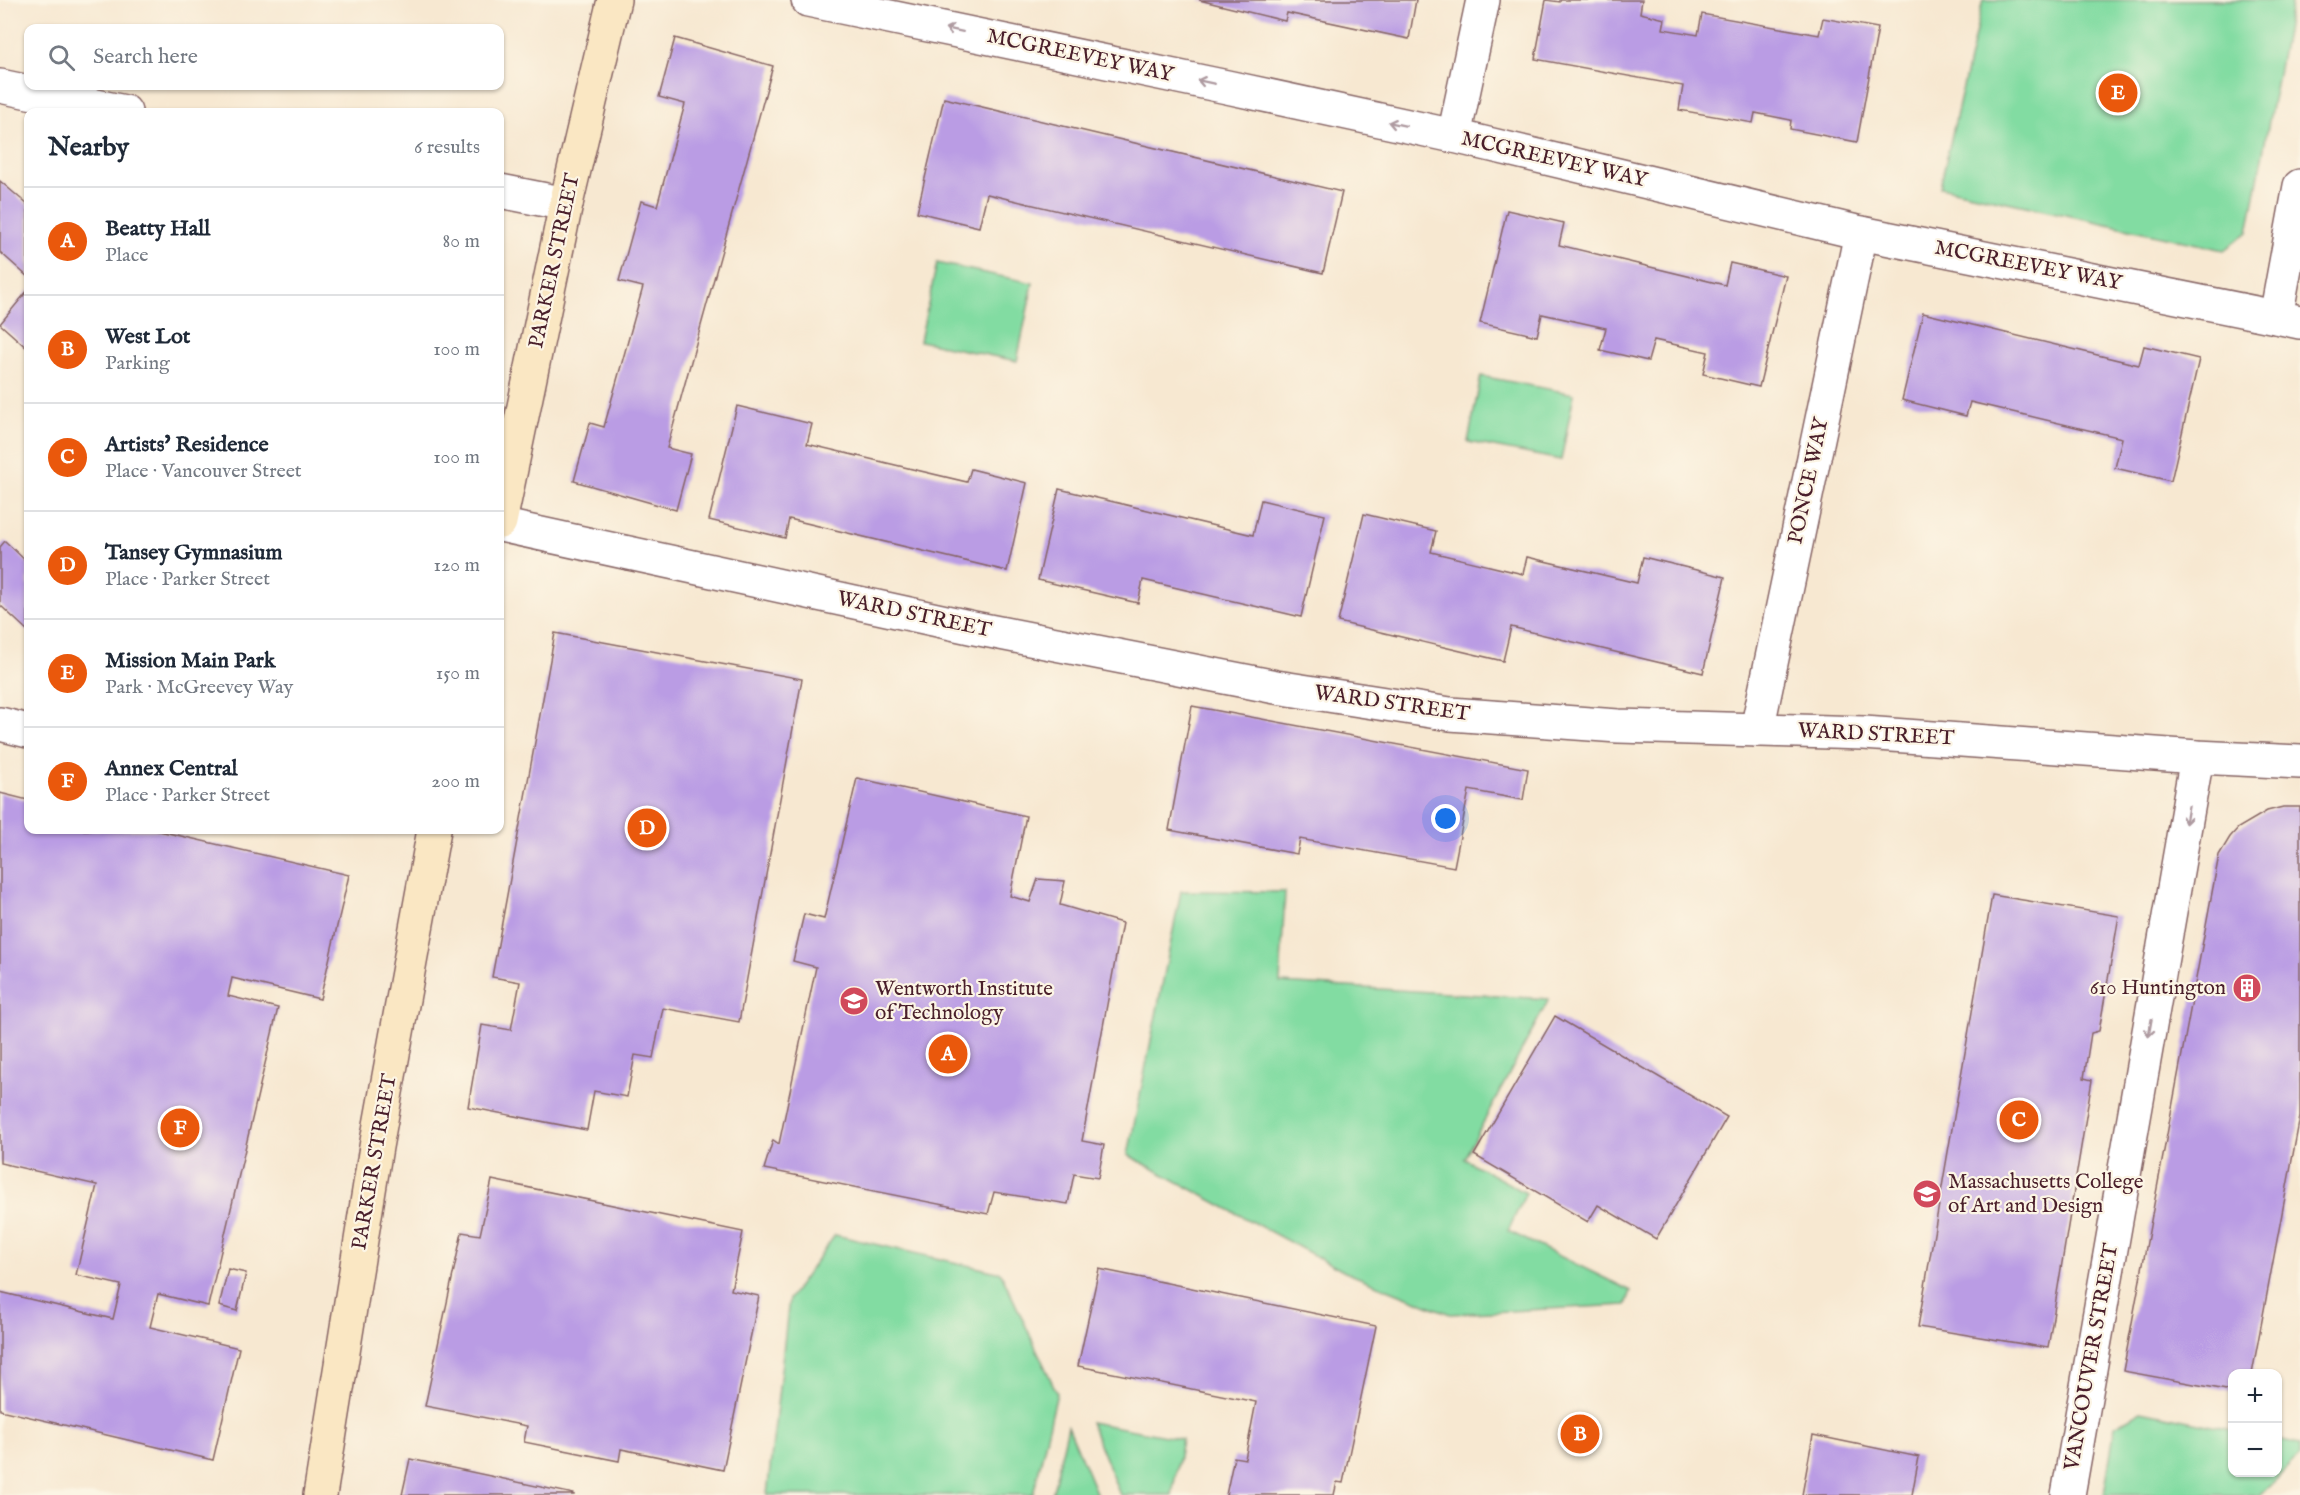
<!DOCTYPE html>
<html lang="en">
<head>
<meta charset="utf-8">
<style>
	:root { --surface:#fff; --page:#f2f2f3; --text:#1f2937; --muted:#747a83; --line:#e0e1e3; --accent:#ea580c }
	body { margin:0; font-family:"IM FELL English",serif; background:var(--page); color:var(--text) }
	.controls { position:absolute; right:18px; bottom:18px; display:grid; overflow:hidden; border-radius:12px; box-shadow:0 2px 4px #0004 }
	.controls button { width:54px; height:54px; display:grid; place-items:center; padding:0; border:0; border-bottom:2px solid var(--line); background:var(--surface); color:var(--text); font:30px sans-serif }
	.you { position:absolute; left:1446px; top:819px; width:21px; height:21px; margin:-15px; border:4px solid #fff; border-radius:50%; background:#1a73e8; box-shadow:0 0 0 9px #1a73e833 }
	.badge { display:grid; place-items:center; width:39px; height:39px; border-radius:50%; background:var(--accent); color:#fff; font-size:20px; font-weight:700 }
	.pin { position:absolute; translate:-50% -50%; border:3px solid #fff; box-shadow:0 2px 6px #0006 }
	.list { margin:0; padding:0; list-style:none }
	h2 { display:flex; justify-content:space-between; align-items:center; height:78px; margin:0; padding:0 24px; font-size:26px }
	h2 small { font-size:20px; font-weight:400; color:var(--muted) }
	.list li { display:grid; grid-template-columns:39px 1fr auto; gap:18px; align-items:center; box-sizing:border-box; height:108px; padding:0 24px; border-top:2px solid var(--line) }
	.list b { display:block; font-size:22px; white-space:nowrap }
	.list p { margin:0; font-size:20px; white-space:nowrap; color:var(--muted) }
	.list em { font-size:20px; font-style:normal; color:var(--muted) }
	.icon { flex:none; width:33px; height:33px; fill:none; stroke:currentColor; stroke-width:2; stroke-linecap:round; stroke-linejoin:round }
	.map { position:relative; flex:none; width:2300px; height:1495px; overflow:hidden }
	.search { position:absolute; background:var(--surface); box-shadow:0 2px 4px #0004; left:24px; top:24px; width:480px; height:66px; display:flex; align-items:center; gap:15px; box-sizing:border-box; padding:0 21px; border-radius:12px; color:var(--muted); font-size:22px }
	.panel { position:absolute; background:var(--surface); box-shadow:0 2px 4px #0004; left:24px; top:108px; width:480px; height:726px; border-radius:12px }
	.map>svg:first-child { display:block }
	.green { fill:#82dca2; stroke:#667e66; stroke-width:1.5 }
	.building { fill:#ba9ce4 }
	.lines { fill:none; stroke-linecap:round; stroke-linejoin:round }
	.street-casing { stroke:#876565; stroke-width:36 }
	.secondary-casing { stroke:#876565; stroke-width:36 }
	.street { stroke:#fff; stroke-width:33 }
	.secondary { stroke:#fae7c3; stroke-width:33 }
	.oneway { stroke:#ae9aa0 }
	.labels { text-anchor:middle; dominant-baseline:central; stroke-width:4.5; stroke-linejoin:round; paint-order:stroke }
	.street-label { font-size:21px; fill:#4a1f2b; stroke:#fcf5e5 }
	.poi-label { font-size:21px; fill:#4a1f2b; stroke:#fcf5e5; text-anchor:start }
</style>
</head>
<body>
<div class="map">
<svg width="2300" height="1495" viewBox="0 0 2300 1495">
	<rect width="100%" height="100%" fill="#fcf5e5"/>
	<filter id="ink" filterUnits="userSpaceOnUse"><feTurbulence type="fractalNoise" baseFrequency=".0167" numOctaves="2"/><feDisplacementMap in="SourceGraphic" scale="12" xChannelSelector="R" yChannelSelector="G"/><feConvolveMatrix kernelMatrix="1 2 1 2 8 2 1 2 1" color-interpolation-filters="sRGB"/></filter>
	<filter id="wash" filterUnits="userSpaceOnUse"><feTurbulence type="fractalNoise" baseFrequency=".008" numOctaves="4" result="noise"/><feDisplacementMap in="SourceGraphic" scale="24" xChannelSelector="R" yChannelSelector="G"/><feGaussianBlur stdDeviation="1.35" result="paint"/><feColorMatrix in="noise" values="0 0 0 0 0 0 0 0 0 0 0 0 0 0 0 0 0 1.4 0 .05"/><feComposite in="paint" operator="in"/></filter>
	<g filter="url(#wash)">
		<rect width="100%" height="100%" fill="#f7e8d1"/>
		<!-- green -->
		<g class="green">
			<polygon points="1983,0 2292,0 2248,232 2224,250 1940,187"/>
			<polygon points="937,263 1033,283 1017,361 920,341"/>
			<polygon points="1481,376 1574,394 1561,460 1468,442"/>
			<polygon points="1181,891 1285,892 1280,983 1549,999 1464,1159 1526,1193 1508,1231 1631,1291 1626,1305 1450,1314 1345,1272 1128,1155"/>
			<polygon points="835,1235 1001,1273 1057,1393 1033,1495 767,1495 789,1299"/>
			<polygon points="2141,1411 2232,1430 2232,1472 2278,1472 2278,1439 2300,1444 2300,1456 2259,1495 2104,1495 2115,1426"/>
			<polygon points="1090,1422 1182,1439 1172,1495 1120,1495"/>
			<polygon points="1068,1426 1097,1495 1052,1495"/>
		</g>
		<g id="blocks">
			<!-- building -->
			<g class="building">
				<polygon points="1199,0 1416,0 1409,39 1287,13 1285,21"/>
				<polygon points="1546,0 1560,2 1560,0 1642,0 1640,13 1665,19 1663,29 1698,35 1702,14 1819,35 1823,18 1878,28 1857,142 1790,129 1791,120 1755,113 1753,123 1679,110 1683,86 1535,59"/>
				<polygon points="675,38 773,66 667,448 691,454 676,510 574,481 590,423 604,427 643,287 619,281 641,201 657,206 685,104 659,97"/>
				<polygon points="944,98 1342,192 1323,273 987,194 979,227 917,212"/>
				<polygon points="0,181 28,205 28,277 0,252"/>
				<polygon points="1507,210 1564,223 1559,245 1725,285 1730,263 1786,276 1759,387 1703,374 1708,352 1654,340 1648,361 1600,350 1606,328 1542,314 1537,336 1480,323"/>
				<polygon points="28,290 28,349 0,324"/>
				<polygon points="1923,313 2139,365 2144,346 2199,359 2171,481 2115,468 2122,438 1970,402 1966,416 1902,400"/>
				<polygon points="737,406 812,424 807,444 967,482 971,469 1027,483 1007,571 789,519 785,538 709,520"/>
				<polygon points="1059,489 1253,535 1261,500 1325,515 1301,617 1143,580 1138,603 1038,580"/>
				<polygon points="1364,514 1436,531 1431,552 1523,574 1527,557 1637,583 1643,557 1725,577 1703,673 1511,627 1503,661 1338,622"/>
				<polygon points="5,541 28,563 28,631 0,605 0,547"/>
				<polygon points="555,633 802,679 739,1022 663,1008 653,1058 635,1055 627,1097 594,1091 587,1130 468,1107 482,1025 511,1030 520,982 492,977"/>
				<polygon points="1192,706 1528,769 1523,800 1469,790 1454,867 1300,839 1297,854 1169,830"/>
				<polygon points="857,778 1026,816 1010,896 1030,902 1038,879 1065,881 1060,905 1122,923 1082,1141 1104,1145 1098,1178 1074,1174 1068,1204 994,1192 988,1214 764,1169 773,1140 779,1144 816,967 793,961 804,914 824,919"/>
				<polygon points="0,793 28,800 28,830 155,830 349,875 320,999 232,978 228,996 278,1008 242,1162 208,1306 158,1294 150,1327 239,1348 213,1460 0,1410 0,1292 113,1319 121,1285 76,1275 97,1185 0,1163"/>
				<polygon points="2283,807 2300,807 2300,1117 2252,1374 2232,1374 2232,1391 2123,1371 2219,855 2230,837 2238,828 2267,811"/>
				<polygon points="1992,895 2119,916 2099,1031 2091,1033 2084,1078 2092,1080 2048,1348 1918,1327"/>
				<polygon points="1555,1016 1727,1117 1656,1239 1598,1205 1588,1222 1474,1155"/>
				<polygon points="492,1180 743,1232 731,1290 759,1296 723,1470 621,1449 619,1461 524,1442 527,1426 425,1406 462,1232 480,1235"/>
				<polygon points="228,1269 246,1273 237,1311 219,1306"/>
				<polygon points="1099,1269 1376,1326 1343,1483 1337,1482 1334,1495 1226,1495 1234,1457 1245,1459 1256,1402 1078,1366"/>
				<polygon points="1813,1435 1919,1457 1912,1495 1802,1495"/>
				<polygon points="410,1459 574,1494 574,1495 402,1495"/>
			</g>
		</g>
	</g>
	<g filter="url(#ink)">
		<use href="#blocks" fill-opacity="0" stroke="#876565" stroke-width="1.5"/>
		<g class="lines">
			<!-- street casing -->
			<g class="street-casing">
				<g id="street">
					<polyline points="808,0 1227,87 1454,136 1861,233 2300,322"/>
					<polyline points="0,86 125,112"/>
					<polyline points="1454,136 1483,0"/>
					<polyline points="500,191 566,204"/>
					<polyline points="2276,317 2300,186"/>
					<polyline points="500,525 974,628 1276,687 1450,714 1618,726 1864,733 2197,757 2300,762"/>
					<polyline points="0,724 28,731"/>
					<polyline points="1757,730 1861,233"/>
					<polyline points="2068,1495 2197,757"/>
				</g>
			</g>
			<!-- secondary casing -->
			<g class="secondary-casing">
				<g id="secondary">
					<polyline points="500,522 566,204 614,0"/>
					<polyline points="320,1495 376,1147 434,830"/>
				</g>
			</g>
			<!-- street -->
			<use href="#street" class="street"/>
			<!-- secondary -->
			<use href="#secondary" class="secondary"/>
		</g>
		<!-- one-way arrows -->
		<defs><path id="oneway-shaft" d="M-6 0H5M1.5-3L5.5 0L1.5 3" fill="none" stroke-width="1.6" stroke-linecap="round" stroke-linejoin="round" transform="scale(1.5)"/></defs>
		<g class="oneway">
			<use href="#oneway-shaft" transform="translate(954 30) rotate(-168)"/>
			<use href="#oneway-shaft" transform="translate(1206 82) rotate(-168)"/>
			<use href="#oneway-shaft" transform="translate(1397 124) rotate(-168)"/>
			<use href="#oneway-shaft" transform="translate(2187 815) rotate(100)"/>
			<use href="#oneway-shaft" transform="translate(2150 1028) rotate(100)"/>
		</g>
	</g>
	<!-- icons -->
	<defs>
		<g id="building-disc" transform="scale(1.5)"><circle r="9.5" fill="#d1495b" stroke="#fcf5e5"/><path d="M-4-6H4V6H1V3H-1V6H-4ZM-2.5-4.3h1.7v1.8h-1.7ZM.8-4.3h1.7v1.8H.8ZM-2.5-1h1.7V.8h-1.7ZM.8-1h1.7V.8H.8Z" fill="#fff"/></g>
		<g id="university-disc" transform="scale(1.5)"><circle r="9.5" fill="#d1495b" stroke="#fcf5e5"/><path d="M0-5L7-2L0 1L-7-2ZM-4 1L0 2.5L4 1V4Q0 6-4 4Z" fill="#fff"/></g>
	</defs>
	<g fill-rule="evenodd">
		<use href="#building-disc" x="2247" y="988"/>
		<use href="#university-disc" x="854" y="1001"/>
		<use href="#university-disc" x="1927" y="1194"/>
	</g>
	<g class="labels">
		<!-- street labels -->
		<g class="street-label">
			<text transform="translate(1080 56) rotate(12)">MCGREEVEY WAY</text>
			<text transform="translate(1554 160) rotate(13)">MCGREEVEY WAY</text>
			<text transform="translate(555 261) rotate(-78)">PARKER STREET</text>
			<text transform="translate(2028 266) rotate(11)">MCGREEVEY WAY</text>
			<text transform="translate(1809 481) rotate(-78)">PONCE WAY</text>
			<text transform="translate(914 615) rotate(12)">WARD STREET</text>
			<text transform="translate(1392 704) rotate(8)">WARD STREET</text>
			<text transform="translate(1876 735) rotate(3)">WARD STREET</text>
			<text transform="translate(375 1162) rotate(-80)">PARKER STREET</text>
			<text transform="translate(2092 1357) rotate(-80)">VANCOUVER STREET</text>
		</g>
		<!-- poi labels -->
		<g class="poi-label">
			<text x="2226" y="988" text-anchor="end">610 Huntington</text>
			<text x="875" y="989">Wentworth Institute<tspan x="875" dy="24">of Technology</tspan></text>
			<text x="1948" y="1182">Massachusetts College<tspan x="1948" dy="24">of Art and Design</tspan></text>
		</g>
	</g>
</svg>
<div class="controls">
<button>+</button>
<button>−</button>
</div>
<div class="you"></div>
<div class="pin badge" style="left:948px;top:1054px">A</div>
<div class="pin badge" style="left:1580px;top:1434px">B</div>
<div class="pin badge" style="left:2019px;top:1120px">C</div>
<div class="pin badge" style="left:647px;top:828px">D</div>
<div class="pin badge" style="left:2118px;top:93px">E</div>
<div class="pin badge" style="left:180px;top:1128px">F</div>
<div class="search"><svg class="icon" aria-label="search" viewBox="0 0 24 24"><circle cx="10" cy="10" r="6"/><path d="M15 15l6 6"/></svg>Search here</div>
<section class="panel">
<h2>Nearby<small>6 results</small></h2>
<ul class="list">
<li><span class="badge">A</span><div><b>Beatty Hall</b><p>Place</p></div><em>80 m</em></li>
<li><span class="badge">B</span><div><b>West Lot</b><p>Parking</p></div><em>100 m</em></li>
<li><span class="badge">C</span><div><b>Artists' Residence</b><p>Place · Vancouver Street</p></div><em>100 m</em></li>
<li><span class="badge">D</span><div><b>Tansey Gymnasium</b><p>Place · Parker Street</p></div><em>120 m</em></li>
<li><span class="badge">E</span><div><b>Mission Main Park</b><p>Park · McGreevey Way</p></div><em>150 m</em></li>
<li><span class="badge">F</span><div><b>Annex Central</b><p>Place · Parker Street</p></div><em>200 m</em></li>
</ul>
</section>
</div>
</body>
</html>
